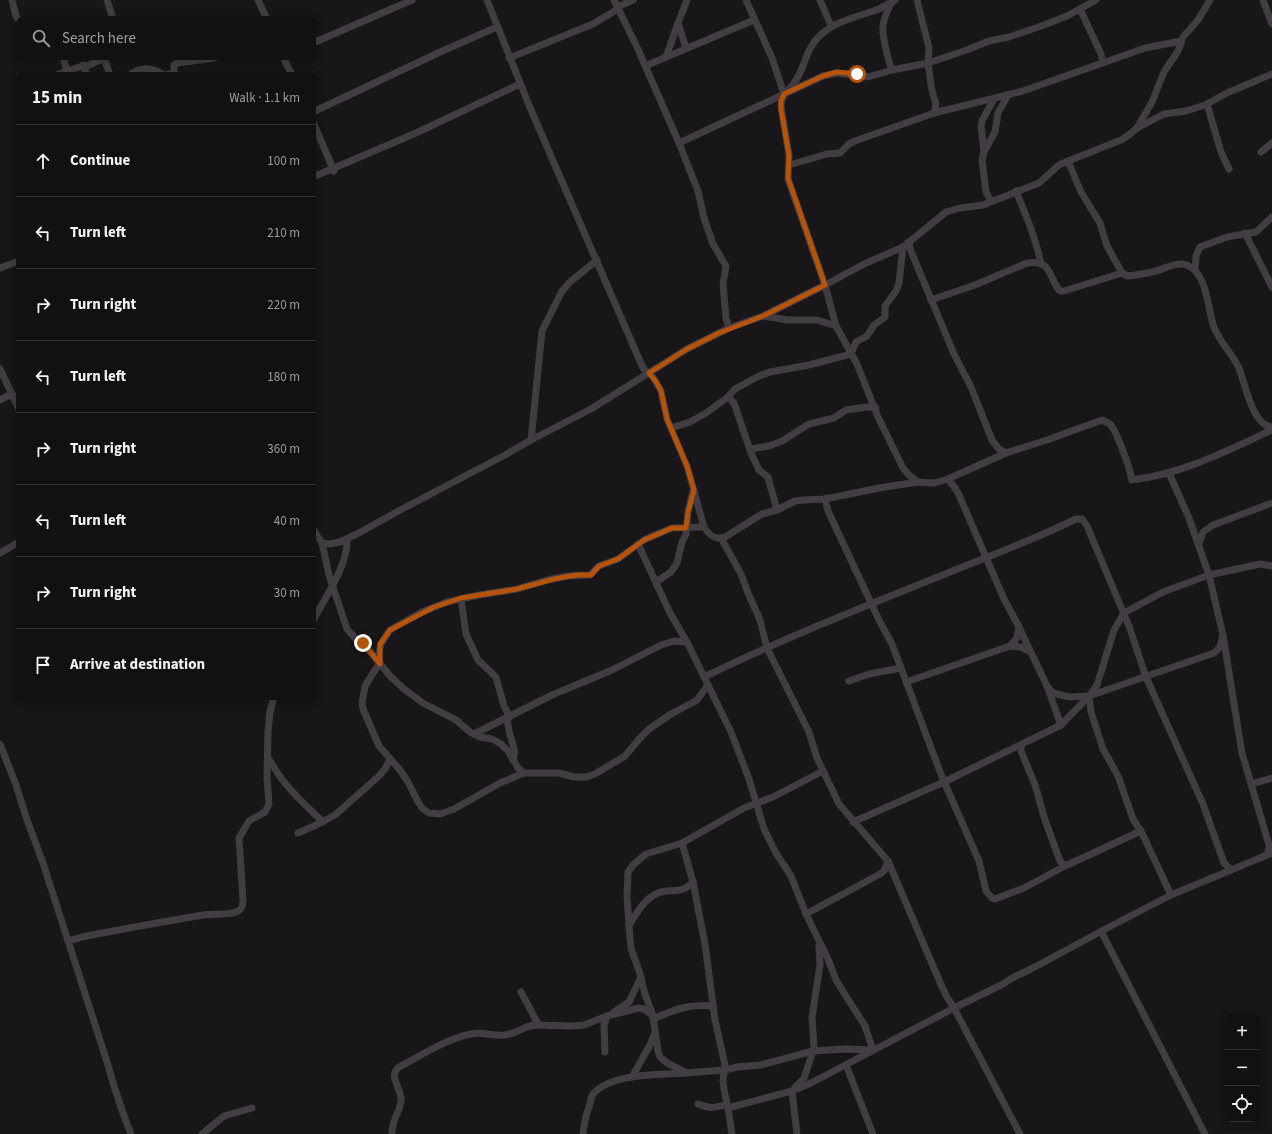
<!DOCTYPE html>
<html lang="en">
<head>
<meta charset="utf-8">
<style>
	:root { --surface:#121012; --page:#1b191b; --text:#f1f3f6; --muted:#9c9d9f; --line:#313032 }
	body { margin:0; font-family:"Source Sans 3",sans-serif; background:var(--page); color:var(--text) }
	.controls { position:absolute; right:12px; bottom:12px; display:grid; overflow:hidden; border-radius:8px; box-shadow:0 2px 10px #0003 }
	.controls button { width:36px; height:36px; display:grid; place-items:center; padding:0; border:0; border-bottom:1px solid var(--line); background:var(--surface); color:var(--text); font:20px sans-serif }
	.stop { position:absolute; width:12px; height:12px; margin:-9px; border:3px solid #b45309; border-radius:50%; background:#fff }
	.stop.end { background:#b45309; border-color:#fff; box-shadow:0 1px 4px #0008 }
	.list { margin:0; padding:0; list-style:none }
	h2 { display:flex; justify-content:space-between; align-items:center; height:52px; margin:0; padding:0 16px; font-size:17px }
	h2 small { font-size:13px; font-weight:400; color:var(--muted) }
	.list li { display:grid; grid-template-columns:26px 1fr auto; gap:12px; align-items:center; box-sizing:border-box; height:72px; padding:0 16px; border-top:1px solid var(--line) }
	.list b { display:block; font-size:15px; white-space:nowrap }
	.list em { font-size:13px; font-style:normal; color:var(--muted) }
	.icon { flex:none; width:22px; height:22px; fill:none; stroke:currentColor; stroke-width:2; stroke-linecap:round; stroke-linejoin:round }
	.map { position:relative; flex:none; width:1272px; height:1134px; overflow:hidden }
	.search { position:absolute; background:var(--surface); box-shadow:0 2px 10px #0003; left:16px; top:16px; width:300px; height:44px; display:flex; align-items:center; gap:10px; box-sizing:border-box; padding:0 14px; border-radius:8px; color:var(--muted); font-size:15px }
	.panel { position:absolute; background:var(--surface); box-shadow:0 2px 10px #0003; left:16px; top:72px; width:300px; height:628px; border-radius:8px }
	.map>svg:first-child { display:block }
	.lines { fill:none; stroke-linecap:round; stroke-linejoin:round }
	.minor { stroke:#413d42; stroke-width:7 }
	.route { stroke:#b45309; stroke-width:5 }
</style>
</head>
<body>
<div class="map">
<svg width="1272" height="1134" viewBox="0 0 1272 1134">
	<rect width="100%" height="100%" fill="#181618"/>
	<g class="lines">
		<!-- minor -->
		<g class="minor">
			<polyline points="12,0 16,16 19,20"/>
			<polyline points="107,0 113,19"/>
			<polyline points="258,0 267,19"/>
			<path d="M487 0 531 110 643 368 653 377 661 391 667 419 687 466 704 527C709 535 715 541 725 537L762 514 777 510 795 501 804 500 825 499 879 488 918 482 934 483 948 479 1006 453 1047 440 1102 420C1104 421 1108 423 1110 424 1117 431 1130 469 1132 480 1182 474 1227 451 1272 430"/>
			<polyline points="614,0 637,47 679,143 698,191 704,218 713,244 726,266 723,284 726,318 729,328"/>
			<polyline points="746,0 772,58 784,94"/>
			<polyline points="820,0 831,26"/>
			<path d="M895 0C890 3 885 6 879 9 855 18 825 22 811 47 805 57 803 70 796 80 791 89 781 94 781 106L789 155 788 179 825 285 836 326 857 364 878 417 903 468 909 475 918 482"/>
			<polyline points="917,0 929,48 928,63 932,91 936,104 934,113"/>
			<polyline points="1263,0 1272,24"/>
			<polyline points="617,7 633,0"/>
			<polyline points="1080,9 1101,54 1103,63"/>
			<polyline points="313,43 412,0"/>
			<polyline points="686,48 678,23 687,0"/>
			<polyline points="63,57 67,71"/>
			<polyline points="283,57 292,75"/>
			<polyline points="666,57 678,23"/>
			<polyline points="104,58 110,75"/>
			<polyline points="509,58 593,24 618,9"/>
			<polyline points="83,65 87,75"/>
			<polyline points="645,66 754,20"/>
			<path d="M892 70C888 60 882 36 883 26 884 17 888 9 892 2"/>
			<polyline points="56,75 82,66 89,65 107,57"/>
			<path d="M130 75C141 66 153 68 164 75"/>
			<polyline points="167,75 174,72 174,65 177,63 214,58"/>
			<polyline points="1207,104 1221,152 1229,169"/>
			<polyline points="313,112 438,53 497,27"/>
			<polyline points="313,122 334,171"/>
			<polyline points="1137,128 1164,114 1186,111 1205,105 1227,93 1272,74"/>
			<polyline points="679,143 823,76 837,73 868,77 892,70 928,63 964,51 989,41 1009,37 1044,25 1067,16 1096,0"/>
			<polyline points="984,152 995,132 998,113 1008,95"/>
			<polyline points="1261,152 1272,143"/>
			<path d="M1068 161 1081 192 1100 223 1107 246 1122 273 1128 276C1136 275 1144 274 1152 272 1163 270 1176 261 1187 265 1208 274 1207 308 1214 327 1220 343 1231 352 1238 366 1245 381 1251 425 1272 427"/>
			<polyline points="789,165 827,154 840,153 849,144 855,141 934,113 1023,91 1145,48 1181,41"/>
			<polyline points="313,177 416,133 520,84"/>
			<path d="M1016 191C1026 215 1036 239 1041 264"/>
			<polyline points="991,201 986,192 982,160 984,152 981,125 983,119 994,99"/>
			<polyline points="1245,233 1272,287"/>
			<polyline points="909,242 910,249 954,354 971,387 992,440 999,449 1006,453"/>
			<polyline points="0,268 19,261"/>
			<polyline points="1195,270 1196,256 1200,247 1227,237 1256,232 1272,217"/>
			<path d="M931 300 975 285 1027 263C1053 259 1048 278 1060 291H1064L1122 273"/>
			<polyline points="763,316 788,320 817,320 836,326"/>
			<polyline points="0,369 19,409"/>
			<polyline points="728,397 734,403 751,453 759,470 768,477 777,510"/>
			<polyline points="0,400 12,394"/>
			<polyline points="671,428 690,422 706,413 728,397 735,389 759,376 770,372 809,365 851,354 856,342 867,336 874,325 885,317 885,306 896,291 899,283 903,247"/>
			<polyline points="531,440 542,331 562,291 570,282 597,260"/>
			<polyline points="750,449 769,446 782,441 809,424 834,418 846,410 867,407 876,408"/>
			<polyline points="1169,473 1189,518 1209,575 1223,635 1242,753 1269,845 1269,850 1266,855"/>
			<polyline points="948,479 955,488 959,495 1004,599 1019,627 1047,686 1053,693 1069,697 1089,696 1214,653 1220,647 1223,635"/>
			<polyline points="825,499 828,511 879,620 892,644 942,777 979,861 986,891 992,898 995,899 1024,888 1065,866 1141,831"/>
			<polyline points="313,529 322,543 330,544 340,542 355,535 404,508 505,455 531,440 591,409 687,349 729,328 763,316 825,285 864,264 903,247 946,212 960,208 983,205 1039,183 1059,165 1068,161 1121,140 1129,135 1137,128 1152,102 1164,72 1178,51 1183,37 1198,20 1210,0"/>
			<polyline points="721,538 741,574 748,593 760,620 767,648 809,732 817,758 839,804 888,861 942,987 947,997 954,1008 1020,1134"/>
			<polyline points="322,543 329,575 347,629 355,638 363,643 391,677 404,689 423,703 456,720 470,732 480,737 492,739 501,744 508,751 518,768 524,773 559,773 574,777 586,777 595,774 625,756 640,738 649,729 671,714 692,703 697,700 708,685"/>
			<polyline points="1199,544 1203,532 1213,525 1272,503"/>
			<polyline points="0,553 19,542"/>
			<polyline points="656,582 671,572 677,563 682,542 686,534 688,512 693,490"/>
			<polyline points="461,599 466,634 478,660 496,677 504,706 510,717"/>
			<path d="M313 621C325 597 348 566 347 539"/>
			<polyline points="1010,646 1017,638 1019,627"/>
			<path d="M704 677C790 635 881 600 970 564 1006 550 1041 536 1076 519H1082L1087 526 1129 626 1146 677 1203 804 1224 863 1231 870"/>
			<polyline points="849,681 869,674 901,668"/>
			<polyline points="906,682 1010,646 1021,647 1029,651"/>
			<polyline points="1048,689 1061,725"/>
			<polyline points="1089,696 1091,712 1103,749 1118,776 1133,819 1141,831 1171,895"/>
			<polyline points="507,718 509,731 515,752 513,760"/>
			<polyline points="474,734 552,695 612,670 661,645 674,641 687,642"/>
			<path d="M0 744 16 785 27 820 43 863 108 1065C114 1088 122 1111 131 1134"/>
			<polyline points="1021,745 1021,751 1035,785 1045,820 1060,861 1065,866"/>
			<path d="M268 757C281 783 302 802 323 822"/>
			<polyline points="524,773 500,783 454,809 440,814 429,813 422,808 417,800 408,782 400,770 379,746 363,709 362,703 365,686 379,664 379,652 381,644 390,630 422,612 447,602 479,595 517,589 547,580 567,576 590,575 599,566 618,559 644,540 655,535 672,528 704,527"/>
			<polyline points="1251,784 1272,778"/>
			<polyline points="853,822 944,782 1061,725 1089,696 1097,685 1114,630 1124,613 1163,592 1209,575 1260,564 1272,566"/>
			<polyline points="298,833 316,825 335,815 379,776 385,769 390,759"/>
			<polyline points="682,843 693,882 705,944 715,1020 725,1065 723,1080 724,1090 728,1108 732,1134"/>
			<polyline points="806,914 880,874 884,871 888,861"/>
			<path d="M629 925C637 913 644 899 658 893 669 888 682 895 693 882"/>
			<polyline points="1101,931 1205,1134"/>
			<path d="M68 941 82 937C122 929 162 922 203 915 213 913 226 916 236 912 242 910 243 906 243 900L239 838 249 821 265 812 269 804 267 778 268 732 270 712 274 697"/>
			<polyline points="521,992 538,1024"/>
			<polyline points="614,1012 629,1002 641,977"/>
			<path d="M653 1019C676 1009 688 1004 713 1006"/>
			<polyline points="605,1052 604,1026 607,1016"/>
			<polyline points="846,1065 873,1134"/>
			<polyline points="687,1073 667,1063 660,1057 658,1051 653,1016 645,994 640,974 631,948 630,939 627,896 628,872 633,865 646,854 682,843 744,808 773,797 823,771"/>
			<polyline points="632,1077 650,1045 654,1035"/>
			<path d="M698 1104C709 1109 716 1108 727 1104"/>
			<polyline points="728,1108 792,1091 811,1083 954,1008 1001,985 1014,977 1033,968 1111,926 1171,895 1272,853"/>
			<polyline points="202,1134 224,1116 252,1108"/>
			<path d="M392 1134C391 1118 402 1111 401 1098 400 1086 388 1076 399 1067 420 1056 448 1038 471 1034 482 1031 494 1037 505 1035 515 1034 523 1027 534 1025L572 1026 584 1025 607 1016 639 1008 644 1009 653 1016"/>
			<path d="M583 1134C584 1124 585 1117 589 1107 591 1102 590 1097 594 1093 613 1073 659 1075 685 1073 698 1072 712 1071 725 1070L737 1067 761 1065 813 1051 845 1049 873 1050 865 1026 836 980 828 959 806 914 791 876 776 853 764 829 749 779 731 732 687 642 670 613 638 544"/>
			<polyline points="797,1134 792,1091 804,1078 814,1048 812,1017 820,965 819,945"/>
		</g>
	</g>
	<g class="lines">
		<!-- route -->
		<polyline class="route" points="363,643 380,664 380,644 390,630 434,607 461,598 517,589 554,579 576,575 591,575 599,566 618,559 644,540 672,528 686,528 688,512 694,490 687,466 667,419 661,391 657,383 649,373 687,349 719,333 763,316 825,285 788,178 789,155 781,109 781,101 784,94 823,76 837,72 857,74"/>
	</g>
</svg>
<div class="controls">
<button>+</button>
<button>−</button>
<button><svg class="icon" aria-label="locate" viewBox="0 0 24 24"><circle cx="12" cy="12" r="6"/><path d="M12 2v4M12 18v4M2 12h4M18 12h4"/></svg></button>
</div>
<div class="stop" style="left:857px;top:74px"></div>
<div class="stop end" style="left:363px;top:643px"></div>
<div class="search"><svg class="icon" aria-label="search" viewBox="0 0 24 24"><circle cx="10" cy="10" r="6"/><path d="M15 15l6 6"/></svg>Search here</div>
<section class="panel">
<h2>15 min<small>Walk · 1.1 km</small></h2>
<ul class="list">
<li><svg class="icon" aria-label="ahead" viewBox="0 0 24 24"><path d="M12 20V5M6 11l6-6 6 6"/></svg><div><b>Continue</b></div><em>100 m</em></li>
<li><svg class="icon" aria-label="left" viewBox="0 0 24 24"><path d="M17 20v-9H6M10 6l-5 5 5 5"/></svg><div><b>Turn left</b></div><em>210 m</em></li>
<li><svg class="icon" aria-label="right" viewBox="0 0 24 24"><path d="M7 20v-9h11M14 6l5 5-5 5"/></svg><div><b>Turn right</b></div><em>220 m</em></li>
<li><svg class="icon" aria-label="left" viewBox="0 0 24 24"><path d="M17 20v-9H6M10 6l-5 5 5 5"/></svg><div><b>Turn left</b></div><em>180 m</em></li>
<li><svg class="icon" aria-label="right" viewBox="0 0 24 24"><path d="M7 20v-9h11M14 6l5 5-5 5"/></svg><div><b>Turn right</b></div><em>360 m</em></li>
<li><svg class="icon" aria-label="left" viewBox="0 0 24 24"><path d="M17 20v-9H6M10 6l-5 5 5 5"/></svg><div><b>Turn left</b></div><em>40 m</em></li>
<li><svg class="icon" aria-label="right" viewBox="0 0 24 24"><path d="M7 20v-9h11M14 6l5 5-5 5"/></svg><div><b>Turn right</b></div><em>30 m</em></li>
<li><svg class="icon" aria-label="arrive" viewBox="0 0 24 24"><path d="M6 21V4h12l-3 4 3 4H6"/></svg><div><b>Arrive at destination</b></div></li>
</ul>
</section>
</div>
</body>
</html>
